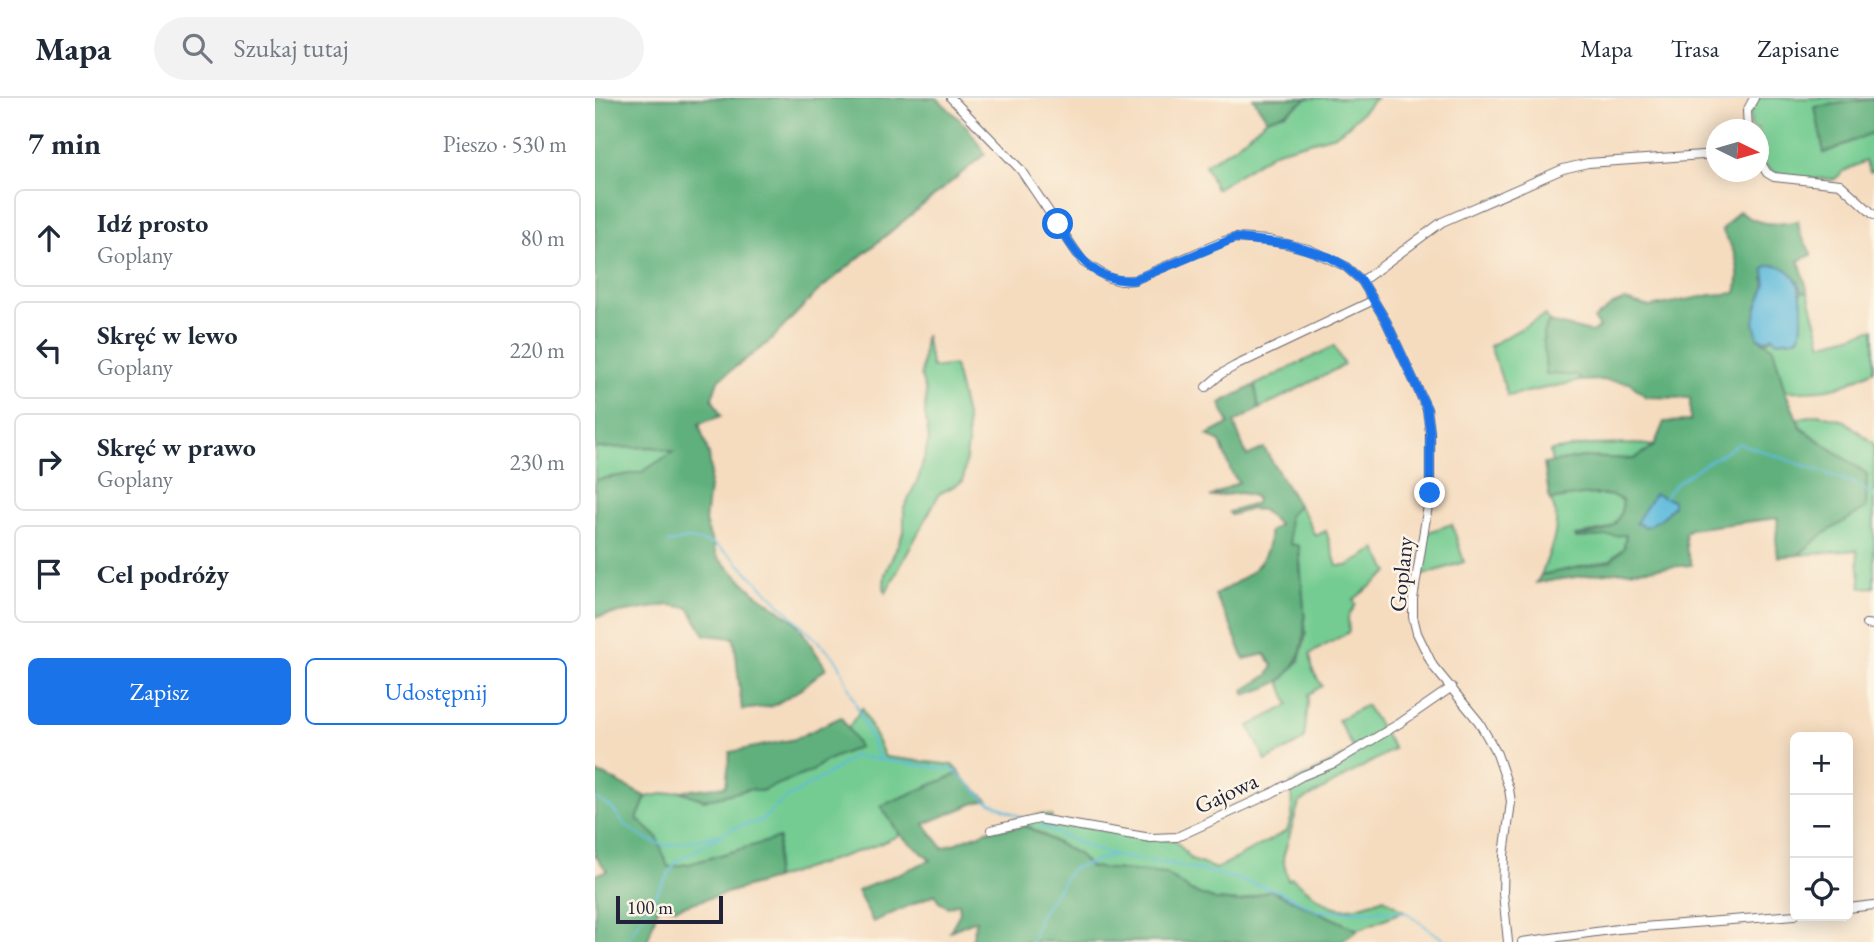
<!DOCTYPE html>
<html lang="pl">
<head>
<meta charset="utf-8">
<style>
	:root { --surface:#fff; --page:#f2f2f3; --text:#1f2937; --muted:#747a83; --line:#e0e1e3; --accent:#1a73e8 }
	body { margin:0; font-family:"EB Garamond",serif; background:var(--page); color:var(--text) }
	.controls { position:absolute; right:21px; bottom:21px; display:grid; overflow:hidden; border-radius:10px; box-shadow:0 4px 18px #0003 }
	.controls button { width:63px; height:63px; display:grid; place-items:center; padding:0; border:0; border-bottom:2px solid var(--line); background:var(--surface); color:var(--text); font:35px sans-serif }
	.compass { position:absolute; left:1111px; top:21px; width:63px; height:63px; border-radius:50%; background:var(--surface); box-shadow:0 4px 18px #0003; rotate:95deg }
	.scale { position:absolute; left:21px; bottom:18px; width:107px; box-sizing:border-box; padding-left:7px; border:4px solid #22223b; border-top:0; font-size:19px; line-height:24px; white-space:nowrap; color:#22223b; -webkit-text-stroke:5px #fcf5e5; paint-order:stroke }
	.stop { position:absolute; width:21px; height:21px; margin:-16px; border:5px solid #1a73e8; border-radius:50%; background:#fff }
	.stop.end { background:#1a73e8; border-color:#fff; box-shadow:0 2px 7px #0008 }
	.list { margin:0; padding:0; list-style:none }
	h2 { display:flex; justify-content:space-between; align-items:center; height:91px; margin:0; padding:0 28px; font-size:30px }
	h2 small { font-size:23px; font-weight:400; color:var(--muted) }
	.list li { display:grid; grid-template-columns:46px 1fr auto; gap:21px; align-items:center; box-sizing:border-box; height:98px; margin:0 14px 14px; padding:0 14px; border:2px solid var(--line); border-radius:10px }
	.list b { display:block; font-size:26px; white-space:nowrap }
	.list p { margin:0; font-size:23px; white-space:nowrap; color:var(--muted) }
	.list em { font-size:23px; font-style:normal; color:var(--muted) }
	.actions { display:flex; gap:14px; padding:21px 28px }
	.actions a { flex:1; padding:16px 0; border:2px solid var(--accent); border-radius:10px; text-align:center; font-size:24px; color:var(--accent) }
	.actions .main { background:var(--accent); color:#fff }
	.icon { flex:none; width:38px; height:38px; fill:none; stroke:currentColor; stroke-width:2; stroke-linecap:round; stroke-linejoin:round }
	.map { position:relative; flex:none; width:1279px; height:844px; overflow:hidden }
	header { display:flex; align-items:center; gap:42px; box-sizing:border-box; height:98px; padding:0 35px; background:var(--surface); border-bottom:2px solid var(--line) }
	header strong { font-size:33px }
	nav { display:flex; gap:38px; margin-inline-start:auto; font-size:24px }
	.search { width:490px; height:63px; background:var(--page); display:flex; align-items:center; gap:18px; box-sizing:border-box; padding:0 24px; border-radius:38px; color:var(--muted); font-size:26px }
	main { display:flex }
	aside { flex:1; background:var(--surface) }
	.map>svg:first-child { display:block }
	.green { fill:#74cc92; stroke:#4b7766; stroke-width:2 }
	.forest { fill:#5fb07c; stroke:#40695c; stroke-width:2 }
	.water { fill:#5fbbdd; stroke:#406e8c; stroke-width:2 }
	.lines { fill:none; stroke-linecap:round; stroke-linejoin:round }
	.stream { stroke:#5fbbdd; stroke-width:2 }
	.minor-casing { stroke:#6c6369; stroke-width:10 }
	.minor { stroke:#fff; stroke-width:8 }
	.route { stroke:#1a73e8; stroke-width:9 }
	.labels { text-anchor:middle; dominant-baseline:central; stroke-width:5; stroke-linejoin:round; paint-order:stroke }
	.street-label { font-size:23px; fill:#22223b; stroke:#fcf5e5 }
</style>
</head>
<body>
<header>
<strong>Mapa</strong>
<div class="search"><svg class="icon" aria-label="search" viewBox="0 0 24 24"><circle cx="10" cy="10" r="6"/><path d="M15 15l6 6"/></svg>Szukaj tutaj</div>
<nav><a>Mapa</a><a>Trasa</a><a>Zapisane</a></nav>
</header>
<main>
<aside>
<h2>7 min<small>Pieszo · 530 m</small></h2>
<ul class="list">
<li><svg class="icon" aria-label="ahead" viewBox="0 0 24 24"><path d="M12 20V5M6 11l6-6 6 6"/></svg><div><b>Idź prosto</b><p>Goplany</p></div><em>80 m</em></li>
<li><svg class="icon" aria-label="left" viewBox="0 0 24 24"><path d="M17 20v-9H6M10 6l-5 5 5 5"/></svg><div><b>Skręć w lewo</b><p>Goplany</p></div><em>220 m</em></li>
<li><svg class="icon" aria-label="right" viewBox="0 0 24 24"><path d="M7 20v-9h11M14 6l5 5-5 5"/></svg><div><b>Skręć w prawo</b><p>Goplany</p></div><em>230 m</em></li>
<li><svg class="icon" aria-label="arrive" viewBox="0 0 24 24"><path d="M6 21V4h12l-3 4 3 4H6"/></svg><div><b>Cel podróży</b></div></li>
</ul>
<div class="actions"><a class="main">Zapisz</a><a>Udostępnij</a></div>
</aside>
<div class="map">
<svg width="1279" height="844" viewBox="0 0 1279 844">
	<rect width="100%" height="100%" fill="#fcf5e5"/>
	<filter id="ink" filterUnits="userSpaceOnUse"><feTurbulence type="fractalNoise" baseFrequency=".0143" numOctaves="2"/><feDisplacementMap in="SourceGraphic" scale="14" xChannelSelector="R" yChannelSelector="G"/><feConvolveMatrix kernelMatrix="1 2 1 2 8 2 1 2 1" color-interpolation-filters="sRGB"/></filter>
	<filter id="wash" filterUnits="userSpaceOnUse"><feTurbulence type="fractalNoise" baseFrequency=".00686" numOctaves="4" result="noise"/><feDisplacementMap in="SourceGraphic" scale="28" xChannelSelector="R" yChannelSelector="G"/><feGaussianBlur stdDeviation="1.57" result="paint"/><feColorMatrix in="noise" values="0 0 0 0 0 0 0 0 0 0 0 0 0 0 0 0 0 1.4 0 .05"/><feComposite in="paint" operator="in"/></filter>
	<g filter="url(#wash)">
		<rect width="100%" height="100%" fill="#f5dcbf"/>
		<!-- green -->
		<g class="green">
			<polygon points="713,0 781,0 754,27 740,37 679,54 621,91 610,67 640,48 672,21 690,15"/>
			<path d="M1162 0H1279L1221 9 1229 55 1279 34V73L1275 74 1270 63 1249 73 1240 81C1216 80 1169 86 1164 54 1162 47 1164 39 1164 32L1156 31 1155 17Z"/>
			<path d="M1206 193 1213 194 1227 246 1279 231V272C1242 292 1232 294 1190 293L1178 250 1168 242H1174L1178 238 1185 243 1205 239 1207 222Z"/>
			<polygon points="950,217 954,224 948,235 984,278 985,283 913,298 895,248"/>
			<polygon points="330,237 337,270 359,267 372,322 373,346 368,383 344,396 291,495 289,490 290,476 309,433 309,410 324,379 334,342 330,316 331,294 326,279"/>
			<polygon points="739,248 749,267 664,311 660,287"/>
			<polygon points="1223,316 1250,323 1279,346 1279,489 1266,490 1262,452 1203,457 1227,437 1270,410 1272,376 1206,330 1201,321"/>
			<polygon points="1044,346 1059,348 1039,361 988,359 957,365 955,353 993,347"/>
			<polygon points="58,349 79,354 47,374 0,382 0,350"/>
			<path d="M990 396 1023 398 1028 403C1022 446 1004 425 981 440L1031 436 1029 450 1015 463 946 477C954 455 970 424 955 402Z"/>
			<polygon points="703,407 711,418 720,438 731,433 742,468 752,468 781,451 794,474 758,502 761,506 753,519 754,534 715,556 718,573 727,588 714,596 709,642 671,663 654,628 694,607 685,584 704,563 711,537 704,448 695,446 693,419"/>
			<polygon points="857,426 869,464 825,478 833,434"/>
			<path d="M771 607 799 651 704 705 688 760 693 782 697 780C738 811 739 819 789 800L809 813 763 832 675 792 646 804 621 802 596 793 570 776 495 769 484 757 423 722 446 716 457 718 456 724 580 742 597 762 621 771 692 733 697 717 696 685 760 653 743 622Z"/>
			<polygon points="267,610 290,659 357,667 365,675 286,708 305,737 282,747 179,781 184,741 94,766 73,769 62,739 42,721 51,699 85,693 109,702 155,691 166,693 217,673 230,663 264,649 253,630"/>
		</g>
		<!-- forest -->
		<g class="forest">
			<polygon points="0,0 342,0 373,30 390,56 221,195 174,244 123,282 117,300 126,318 104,326 114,357 116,372 110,424 122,459 159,494 201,524 231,570 206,591 178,608 147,612 139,540 110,537 94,510 74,507 0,519 0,382 47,374 78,354 58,349 0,350"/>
			<polygon points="658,0 713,0 690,15 672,21"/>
			<polygon points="1279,1 1279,34 1229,55 1220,9"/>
			<path d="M1144 113C1161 127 1182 128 1203 123L1205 135 1217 157 1204 162 1213 194 1206 193 1203 183 1169 180 1171 187 1162 209 1163 240 1178 250 1190 293 1206 330 1272 376 1271 410 1227 437 1203 457 1183 459 1181 441 1183 420 1095 431 1090 435 1092 454 1097 467 1001 476 941 485 946 477 1015 463 1029 450 1031 437 981 440 980 438C1009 434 1024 435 1028 403 1013 390 974 399 955 402L949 366 988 359 1039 361 1059 348 1069 324 1095 323V300L1051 299 1035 285 1007 282 985 283 984 278 951 276 948 235 954 224 996 234 1004 230 999 221 1018 207 1030 202 1055 209 1116 197 1141 195C1147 171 1140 152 1127 132Z"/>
			<path d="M660 287 664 311 639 325 652 358 669 350 703 407 693 419 695 446 704 448C703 492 726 550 686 582 677 589 661 593 650 597L649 592 673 577 678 568 670 556 649 561 635 526 620 497C646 482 676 468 674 434L684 427 667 412 656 411 636 417 634 414 660 406 661 401 659 398 645 395 615 399 644 384 637 376 625 344 612 337 634 326 625 305Z"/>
			<polygon points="246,619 264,649 230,663 217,673 166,693 155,691 109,702 85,693 131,688 135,654 200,641"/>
			<polygon points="0,675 9,677 51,699 42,721 62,739 73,769 94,766 184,740 179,781 81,810 64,807 52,844 0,844 0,777 12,773 0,757"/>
			<polygon points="365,675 373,685 393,702 380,705 329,726 348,750 395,732 430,728 484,757 495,769 571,776 596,793 621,802 646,804 675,792 763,832 746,844 377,844 381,822 355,833 365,815 364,805 353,809 344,804 340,796 278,824 262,793 336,762 305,737 286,708"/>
		</g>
		<!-- water -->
		<g class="water">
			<path d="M1180 167C1204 171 1207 195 1207 215 1207 225 1208 235 1201 241L1180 243 1178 238C1172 242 1170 243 1163 240L1159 224 1162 209 1171 187 1169 171 1173 168Z"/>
			<polygon points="1059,396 1078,402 1078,408 1067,420 1051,429 1041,425"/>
		</g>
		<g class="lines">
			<!-- stream -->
			<g class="stream">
				<path d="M1070 399C1083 377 1123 361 1144 345L1259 385 1279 398"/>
				<polyline points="73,445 94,441 119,446 138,460 239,559 244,566 284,661"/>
				<polyline points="0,700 16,709 30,727 49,740 71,748 124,737"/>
				<polyline points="445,728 499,751 530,760 578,766 639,780 683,793 723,813 799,813 812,815 852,844"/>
				<polyline points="31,844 81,764 138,730 167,722 187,703 238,673 258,658 359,672 392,703 430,721"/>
				<polyline points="437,844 444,819 476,771 519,757"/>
			</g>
		</g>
	</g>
	<g filter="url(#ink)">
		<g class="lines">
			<!-- minor casing -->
			<g class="minor-casing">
				<g id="minor">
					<polyline points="356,0 425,71 488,164 514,180 526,183 539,182 629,143 640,140 674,142 713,151 750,168 767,183 791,223 832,311 835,334 835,395 818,501 818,519 822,535 838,568 884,624 902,656 914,691 916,704 909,757 908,795 913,844"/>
					<polyline points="1153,32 1152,13 1159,0"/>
					<polyline points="1164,62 1172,75 1179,79 1245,86 1279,117"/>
					<polyline points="767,183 847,124 968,71 993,65 1122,56"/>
					<polyline points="611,289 626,276 640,268 779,202"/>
					<polyline points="1271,526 1279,527"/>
					<polyline points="396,732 444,721 556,740 582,739 677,695 707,678 739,665 805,625 857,589"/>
					<polyline points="1253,810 1279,807"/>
					<polyline points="927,844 1023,831 1200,817"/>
				</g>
			</g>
			<!-- minor -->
			<use href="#minor" class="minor"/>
		</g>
	</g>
	<g class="lines" filter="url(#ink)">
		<!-- route -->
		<path class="route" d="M463 126C481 157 499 185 539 182L640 140 693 146 734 159 750 168 767 183 791 223 832 311 835 334V395"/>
	</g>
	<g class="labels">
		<!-- street labels -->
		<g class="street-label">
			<text transform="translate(806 476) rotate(-84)">Goplany</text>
			<text transform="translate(631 695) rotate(-25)">Gajowa</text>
		</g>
	</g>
</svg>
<div class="controls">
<button>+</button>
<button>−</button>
<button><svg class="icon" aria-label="locate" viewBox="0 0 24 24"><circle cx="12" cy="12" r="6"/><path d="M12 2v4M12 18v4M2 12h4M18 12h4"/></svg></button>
</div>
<svg class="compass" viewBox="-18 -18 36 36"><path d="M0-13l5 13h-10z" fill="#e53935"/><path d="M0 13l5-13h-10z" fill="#747a83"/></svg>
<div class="scale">100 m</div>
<div class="stop" style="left:463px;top:126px"></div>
<div class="stop end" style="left:835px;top:395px"></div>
</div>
</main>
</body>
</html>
